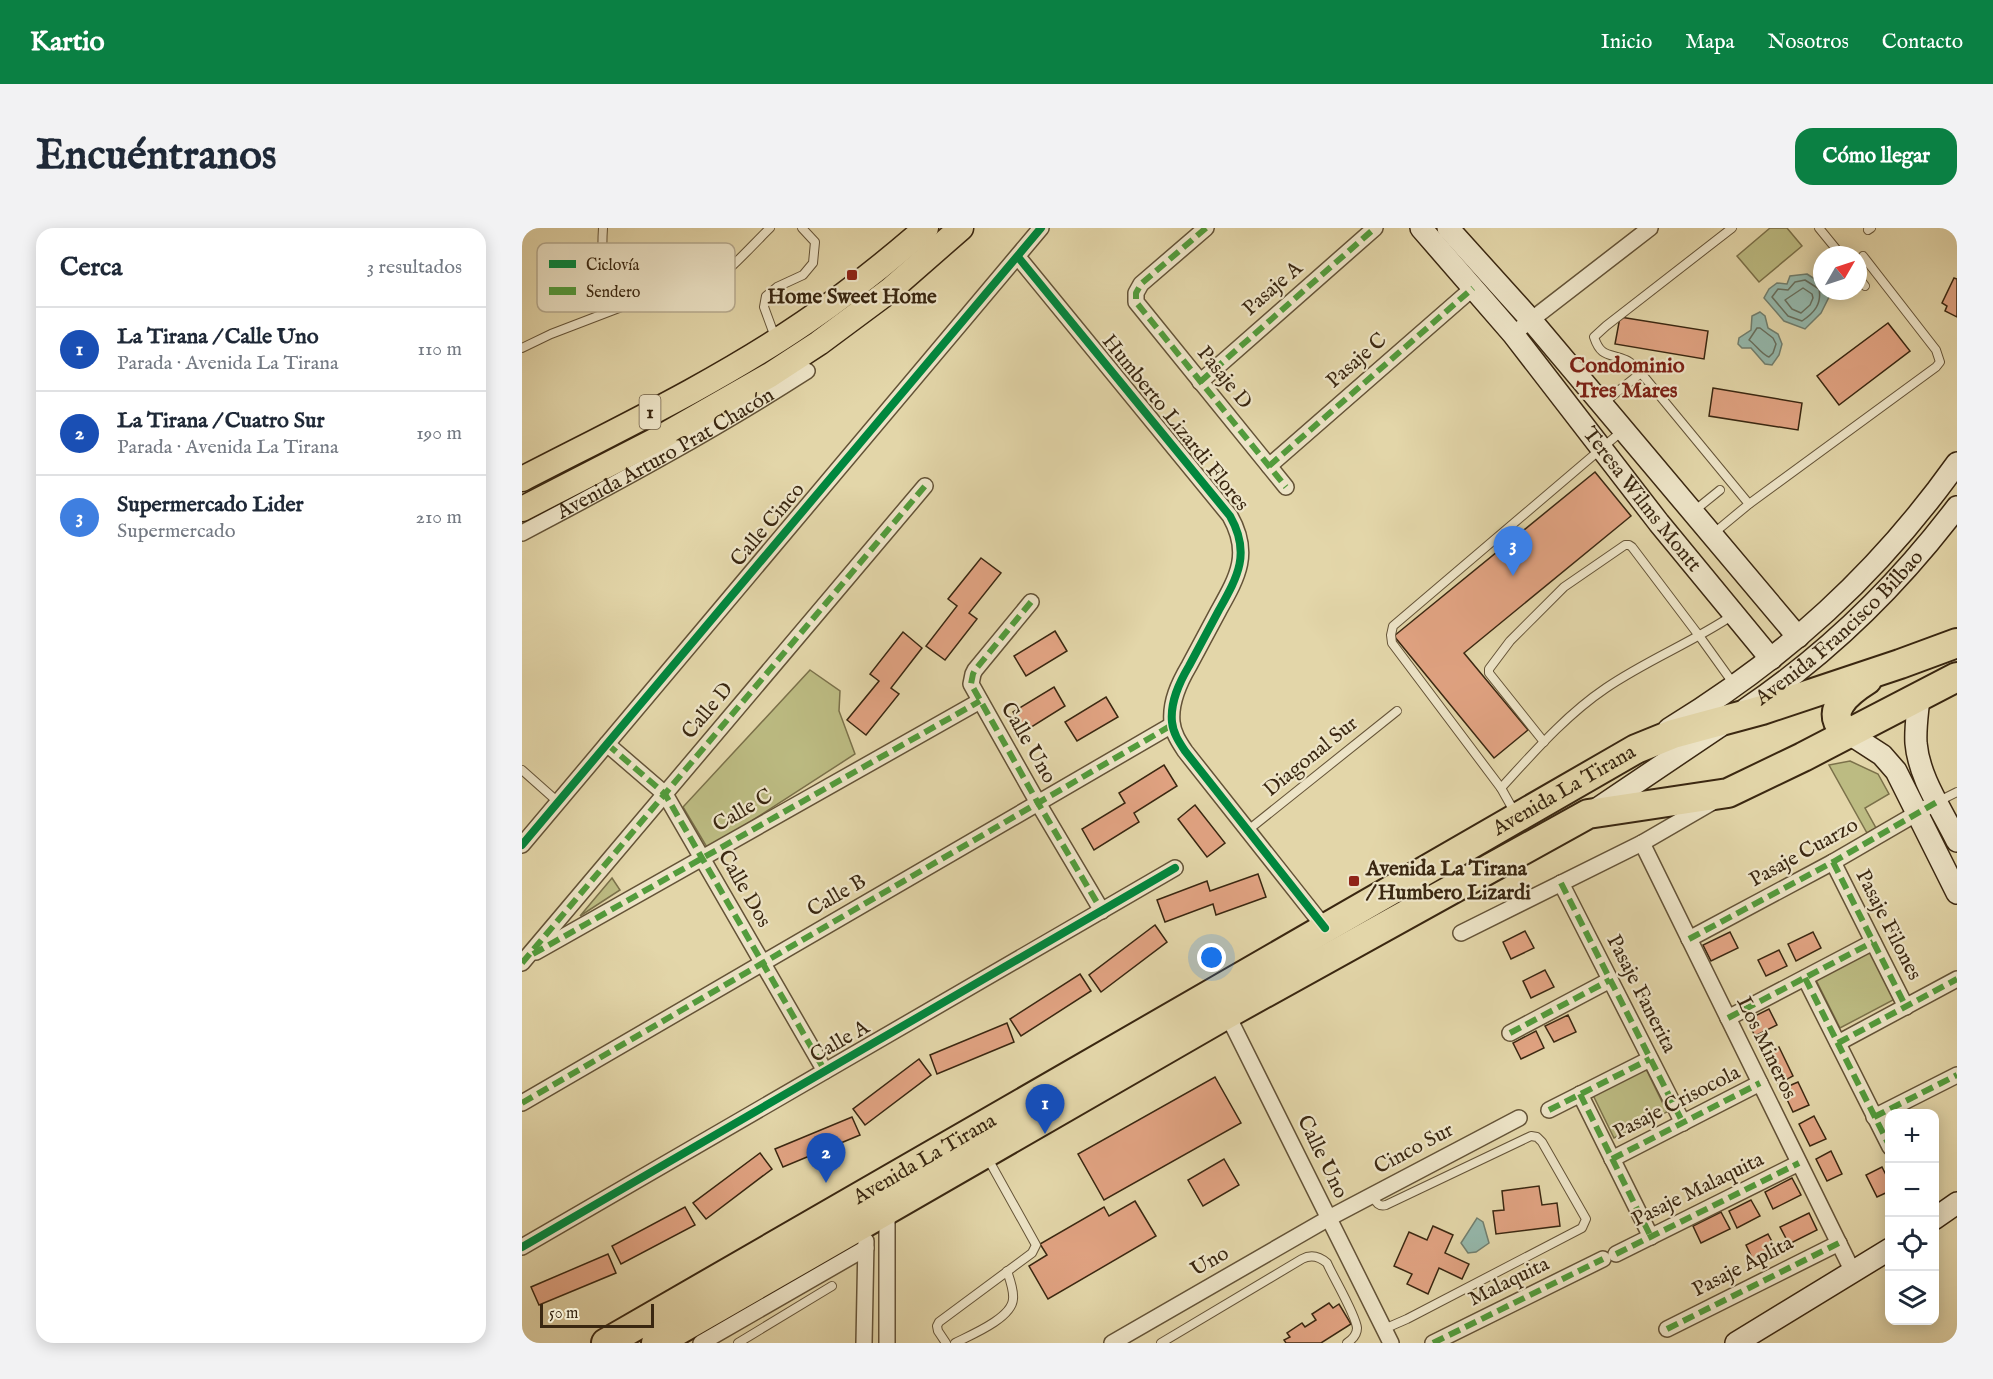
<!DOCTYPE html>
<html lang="es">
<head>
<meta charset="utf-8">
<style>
	:root { --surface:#fff; --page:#f2f2f3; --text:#1f2937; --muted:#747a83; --line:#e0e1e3; --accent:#0b8043 }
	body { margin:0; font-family:"IM FELL English",serif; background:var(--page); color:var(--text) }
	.controls { position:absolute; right:18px; bottom:18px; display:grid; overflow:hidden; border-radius:12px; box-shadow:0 3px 15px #0003 }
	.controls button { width:54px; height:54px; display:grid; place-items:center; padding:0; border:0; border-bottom:2px solid var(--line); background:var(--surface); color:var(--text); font:30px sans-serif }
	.compass { position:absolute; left:1291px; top:18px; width:54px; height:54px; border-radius:50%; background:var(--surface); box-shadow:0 3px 15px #0003; rotate:51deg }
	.scale { position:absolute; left:18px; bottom:15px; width:114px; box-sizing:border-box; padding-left:6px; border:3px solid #3a2711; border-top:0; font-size:16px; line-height:21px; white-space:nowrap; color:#3a2711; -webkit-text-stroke:4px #ede4c7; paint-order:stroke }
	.you { position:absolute; left:690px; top:730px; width:21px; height:21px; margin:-15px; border:4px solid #fff; border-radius:50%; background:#1a73e8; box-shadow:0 0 0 9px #1a73e833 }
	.badge { display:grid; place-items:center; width:39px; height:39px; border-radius:50%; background:var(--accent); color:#fff; font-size:20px; font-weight:700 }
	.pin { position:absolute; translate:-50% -50px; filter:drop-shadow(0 2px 3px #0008) }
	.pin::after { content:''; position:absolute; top:32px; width:21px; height:18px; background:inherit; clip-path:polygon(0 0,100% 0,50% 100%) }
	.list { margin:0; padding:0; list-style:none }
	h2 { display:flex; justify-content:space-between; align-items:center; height:78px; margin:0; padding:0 24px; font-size:26px }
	h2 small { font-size:20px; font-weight:400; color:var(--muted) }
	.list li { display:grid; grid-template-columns:39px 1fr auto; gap:18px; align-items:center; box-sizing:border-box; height:84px; padding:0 24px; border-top:2px solid var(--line) }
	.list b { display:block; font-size:22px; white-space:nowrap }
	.list p { margin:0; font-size:20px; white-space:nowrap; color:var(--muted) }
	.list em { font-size:20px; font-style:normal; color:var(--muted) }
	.icon { flex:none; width:33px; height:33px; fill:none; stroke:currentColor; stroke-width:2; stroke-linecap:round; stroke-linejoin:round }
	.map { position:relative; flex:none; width:1435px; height:1115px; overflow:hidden; border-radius:18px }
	header { display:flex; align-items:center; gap:36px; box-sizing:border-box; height:84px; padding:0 30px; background:var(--accent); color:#fff }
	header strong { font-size:28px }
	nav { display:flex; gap:33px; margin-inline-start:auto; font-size:21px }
	.intro { display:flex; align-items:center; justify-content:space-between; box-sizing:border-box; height:144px; padding:0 36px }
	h1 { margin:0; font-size:42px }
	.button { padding:15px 27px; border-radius:18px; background:var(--accent); color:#fff; font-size:21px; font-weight:700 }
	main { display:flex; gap:36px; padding:0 36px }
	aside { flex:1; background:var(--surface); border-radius:18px; box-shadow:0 3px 15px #0003 }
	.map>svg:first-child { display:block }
	.green { fill:#bcbb82; stroke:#7b714a; stroke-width:1.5 }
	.water { fill:#95b9ad; stroke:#717f6f; stroke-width:1.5 }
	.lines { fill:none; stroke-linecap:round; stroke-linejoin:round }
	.shore { stroke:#68705f; stroke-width:1.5 }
	.building { fill:#e1a382; stroke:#3a2711; stroke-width:1.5 }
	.lane-casing { stroke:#645337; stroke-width:10 }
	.street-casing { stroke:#645337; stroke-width:18 }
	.secondary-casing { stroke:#3a2711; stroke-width:24 }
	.primary-casing { stroke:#3a2711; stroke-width:27 }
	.highway-casing { stroke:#3a2711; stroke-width:32 }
	.lane { stroke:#ede4c7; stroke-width:8 }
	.street { stroke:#ede4c7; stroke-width:15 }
	.secondary { stroke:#ede4c7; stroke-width:21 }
	.primary { stroke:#e3d6a9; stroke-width:24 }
	.highway { stroke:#e3d6a9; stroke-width:28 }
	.quiet { stroke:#529c3c; stroke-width:6; stroke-dasharray:12 6; stroke-linecap:butt }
	.cycleway-casing { stroke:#ede4c7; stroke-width:11 }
	.cycleway { stroke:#00873e; stroke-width:8 }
	.poi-dot { fill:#8f2418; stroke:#ede4c7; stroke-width:2 }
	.labels { text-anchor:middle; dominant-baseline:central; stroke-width:4.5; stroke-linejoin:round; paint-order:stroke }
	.shield { fill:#ede4c7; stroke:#706048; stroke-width:1.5 }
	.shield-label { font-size:20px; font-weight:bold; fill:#3a2711 }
	.street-label { font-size:21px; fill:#3a2711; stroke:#ede4c7 }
	.poi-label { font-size:21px; font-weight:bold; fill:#3a2711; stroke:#ede4c7 }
	.neighbourhood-label { font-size:22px; font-weight:bold; fill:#7a1f14; stroke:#ede4c7 }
	.key { fill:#ede4c7; stroke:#b7ab90; stroke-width:1.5 }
	.key-label { font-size:16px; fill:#3a2711 }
</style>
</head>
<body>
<header>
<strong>Kartio</strong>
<nav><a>Inicio</a><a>Mapa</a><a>Nosotros</a><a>Contacto</a></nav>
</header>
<div class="intro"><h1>Encuéntranos</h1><a class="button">Cómo llegar</a></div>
<main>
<aside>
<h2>Cerca<small>3 resultados</small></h2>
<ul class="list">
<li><span class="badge" style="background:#1a4fb4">1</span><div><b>La Tirana / Calle Uno</b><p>Parada · Avenida La Tirana</p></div><em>110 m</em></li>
<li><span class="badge" style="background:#1a4fb4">2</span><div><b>La Tirana / Cuatro Sur</b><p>Parada · Avenida La Tirana</p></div><em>190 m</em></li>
<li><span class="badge" style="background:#3f7fe0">3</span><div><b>Supermercado Lider</b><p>Supermercado</p></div><em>210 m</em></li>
</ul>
</aside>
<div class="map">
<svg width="1435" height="1115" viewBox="0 0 1435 1115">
	<rect width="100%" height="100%" fill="#e3d6a9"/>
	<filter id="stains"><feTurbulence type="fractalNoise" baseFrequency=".00333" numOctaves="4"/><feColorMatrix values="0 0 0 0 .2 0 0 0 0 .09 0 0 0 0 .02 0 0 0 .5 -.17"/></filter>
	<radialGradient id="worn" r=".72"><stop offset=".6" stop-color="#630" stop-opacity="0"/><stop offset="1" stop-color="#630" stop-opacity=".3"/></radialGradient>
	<!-- green -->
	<g class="green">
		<polygon points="1248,0 1265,0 1280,18 1237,54 1215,28"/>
		<polygon points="288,442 318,463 317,483 333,526 186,621 161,579"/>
		<polygon points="1328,533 1356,546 1367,566 1343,580 1354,600 1345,605 1307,537"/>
		<polygon points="90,650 98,662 58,688"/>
		<polygon points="1348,724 1373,771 1318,800 1294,752"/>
		<polygon points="1124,841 1145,884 1092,910 1071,867"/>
	</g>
	<!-- water -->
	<g class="water">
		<polygon points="1285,46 1299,55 1300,63 1303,63 1307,69 1299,85 1283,101 1262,93 1242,70 1247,61 1255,55 1265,56 1268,48"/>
		<polygon points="1238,84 1243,88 1246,100 1256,106 1260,116 1257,127 1250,137 1243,136 1229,120 1220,120 1216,116 1217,110 1229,102 1230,88"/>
		<polygon points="955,990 961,994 967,1015 954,1024 946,1025 939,1015"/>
	</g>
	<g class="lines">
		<!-- shore -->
		<g class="shore">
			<path d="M1283 52 1297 61C1300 76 1292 85 1280 93L1266 88 1250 69 1256 61 1266 62 1273 54Z"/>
			<polygon points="1281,60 1290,66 1291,70 1288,77 1279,85 1270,81 1263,72"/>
			<path d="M1238 100 1251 110 1254 116 1251 125 1247 129C1240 127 1233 116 1227 112L1235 100Z"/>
		</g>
	</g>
	<!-- building -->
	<g class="building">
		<polygon points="1432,50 1435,51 1435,89 1423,83 1425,78 1420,75"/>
		<polygon points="1098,89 1186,103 1182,131 1093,116"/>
		<polygon points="1366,95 1388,123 1317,177 1295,148"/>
		<polygon points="1191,160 1280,175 1276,202 1187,188"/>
		<polygon points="1073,244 1109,288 942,425 1006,502 972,530 872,408"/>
		<polygon points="459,330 479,345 447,385 455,391 423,432 404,418 435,378 426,371"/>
		<polygon points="533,403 545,423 504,448 492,428"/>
		<polygon points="381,404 400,420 369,460 377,466 344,507 325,492 357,453 348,446"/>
		<polygon points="532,459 543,478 503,503 491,484"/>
		<polygon points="584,469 596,489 555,513 543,494"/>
		<polygon points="642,537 655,558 612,585 617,594 572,622 560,601 603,575 597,565"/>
		<polygon points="673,577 703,615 685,629 656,591"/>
		<polygon points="736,646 744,669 694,687 691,676 643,694 635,672 685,653 688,663"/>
		<polygon points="633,697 645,714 579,764 567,747"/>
		<polygon points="1003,703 1012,720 989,731 981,714"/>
		<polygon points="1208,704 1216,720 1189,733 1181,717"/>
		<polygon points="1291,704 1299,720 1274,733 1266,716"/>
		<polygon points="1257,722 1265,738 1244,748 1236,732"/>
		<polygon points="1023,742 1032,759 1009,770 1001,753"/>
		<polygon points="558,746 569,763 499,808 488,791"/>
		<polygon points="1247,781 1255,797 1233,808 1225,792"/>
		<polygon points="1046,787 1054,804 1032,814 1023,798"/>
		<polygon points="485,795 492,814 415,846 408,827"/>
		<polygon points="1014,803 1022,820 999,831 991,815"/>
		<polygon points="1257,819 1271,848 1256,856 1241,827"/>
		<polygon points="397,831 409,847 343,897 331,881"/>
		<polygon points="693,849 719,895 582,972 556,926"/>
		<polygon points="1276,854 1287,877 1271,884 1260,861"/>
		<polygon points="1292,888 1304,911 1288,918 1277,896"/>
		<polygon points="330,889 338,907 261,939 253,921"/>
		<polygon points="1309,923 1320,946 1305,953 1294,931"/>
		<polygon points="238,925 250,941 184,991 171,975"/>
		<polygon points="702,931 717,957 681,978 666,952"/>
		<polygon points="1360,939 1368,955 1368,963 1355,969 1344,947"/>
		<polygon points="1270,950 1279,967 1251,981 1243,964"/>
		<polygon points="1017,958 1020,977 1035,975 1038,998 974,1006 971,983 982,982 980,963"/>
		<polygon points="1229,972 1238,988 1215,1000 1207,983"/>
		<polygon points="613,973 634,1008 526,1071 507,1038 525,1027 518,1016 582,979 587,988"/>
		<polygon points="163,979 173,997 99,1036 90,1018"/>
		<polygon points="1199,984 1208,1001 1179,1015 1171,998"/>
		<polygon points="1287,985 1295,1002 1267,1016 1258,999"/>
		<polygon points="911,998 931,1007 923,1025 947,1036 940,1051 917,1040 906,1066 885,1056 890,1046 872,1038 887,1004 905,1012"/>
		<polygon points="1246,1006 1255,1023 1232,1034 1224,1017"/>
		<polygon points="86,1026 94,1045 17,1077 9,1059"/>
		<polygon points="807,1075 811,1080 817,1076 829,1096 799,1115 764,1115 762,1112 768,1109 765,1105 780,1095 783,1099 794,1092 790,1086"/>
	</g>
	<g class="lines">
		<!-- lane casing -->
		<g class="lane-casing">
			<g id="lane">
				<path d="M81 0C79 29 79 48 108 63 169 93 208 39 248 0"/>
				<path d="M1210 0 1084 98 1072 109C1079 130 1087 125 1104 132 1110 134 1114 141 1119 145L1227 276"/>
				<polyline points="1297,0 1319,27"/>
				<polyline points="1346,2 1349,0"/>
				<polyline points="1336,49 1343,58"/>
				<polyline points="253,109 242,79 244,68 255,59 281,47 291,35 293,14 280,0"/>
				<polyline points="0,120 29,106 123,70"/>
				<polyline points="1080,176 1119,145"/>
				<polyline points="1172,283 1198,262"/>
				<polyline points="1192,305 1227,276 1414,139 1418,134 1414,122 1341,28"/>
				<polyline points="1022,514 967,445 967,441 988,413 1042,359 1103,317 1107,317 1110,319 1178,409 1211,455"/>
				<polyline points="0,542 36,574"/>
				<path d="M979 560C1012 524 1044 487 1084 460 1125 432 1171 414 1211 387"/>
				<polyline points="1417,573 1435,564"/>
				<polyline points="993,585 979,560 870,415 869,407 871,398 1100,203"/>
				<polyline points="725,603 875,483"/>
				<path d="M850 967C854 974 856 979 864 977L1009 908 1015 909 1020 914 1064 991 1060 1000 885 1091 862 1101"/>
				<polyline points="216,1115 310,1058"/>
				<polyline points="424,1115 416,1103 415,1098 417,1094 510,1025 514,1017 465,929"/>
				<path d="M433 1115C449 1107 490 1090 491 1071 492 1062 488 1052 485 1043"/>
				<path d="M639 1115 780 1031C789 1026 797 1028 805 1035 811 1049 834 1087 835 1100 835 1107 831 1111 825 1115"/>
			</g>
		</g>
		<!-- street casing -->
		<g class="street-casing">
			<g id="street">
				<polyline points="684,0 619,56 614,65 614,74 764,259"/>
				<path d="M496 29 708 288C729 325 716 348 697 382 687 401 677 419 667 438 657 455 648 474 650 494 651 505 657 514 663 523L803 700"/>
				<polyline points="991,106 1128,0"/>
				<polyline points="678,154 853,0"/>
				<polyline points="747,238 951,60"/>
				<path id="s1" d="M0 305C97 254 193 202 285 143"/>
				<polyline points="509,374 453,442 451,446 449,456 516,575 580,683"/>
				<polyline points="85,516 143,566 303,843"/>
				<polyline points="1120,615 1331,1044"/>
				<polyline points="0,617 519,0"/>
				<polyline points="1311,634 1384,779"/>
				<polyline points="1039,655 1161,895"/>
				<polyline points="939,705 1120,615 1189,575"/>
				<polyline points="1167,711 1311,634 1404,580"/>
				<polyline points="14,724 458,473"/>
				<polyline points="0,735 403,258"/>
				<polyline points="1283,750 1368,919"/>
				<polyline points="703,782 869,1115"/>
				<polyline points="1206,790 1351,714"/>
				<polyline points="988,805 1088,752"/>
				<polyline points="1316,815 1435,751"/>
				<polyline points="1058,866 1129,1009"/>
				<polyline points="0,875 650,497"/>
				<polyline points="1027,882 1128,831"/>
				<polyline points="1352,889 1435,847"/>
				<polyline points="1090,931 1238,855"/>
				<polyline points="0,1019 653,640"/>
				<polyline points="1094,1026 1277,935"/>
				<polyline points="1145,1101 1317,1015"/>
				<polyline points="179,1115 344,1020"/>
				<polyline points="342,1115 344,1013"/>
				<polyline points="365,1115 365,982"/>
				<polyline points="590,1115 807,990 997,890"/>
				<polyline points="911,1115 1081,1031"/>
			</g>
		</g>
		<!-- secondary casing -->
		<g class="secondary-casing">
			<g id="secondary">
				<path id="s2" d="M899 0 991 106 1137 295 1249 431"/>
				<polyline points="926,0 1009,92 1276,409"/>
				<path d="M1397 468C1396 483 1393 499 1394 515 1397 550 1420 582 1435 613"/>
				<path id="s3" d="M1224 481C1305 426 1376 357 1435 279"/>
				<path d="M1147 501C1263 430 1356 346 1435 235"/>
				<polyline points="1326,505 1360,527 1374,543 1435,665"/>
				<polyline points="1072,583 1198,498"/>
				<polyline points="1412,991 1435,975"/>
				<polyline points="1214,1115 1368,1021"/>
			</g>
		</g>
		<!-- primary casing -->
		<g class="primary-casing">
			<g id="primary">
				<path d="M0 251C95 202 194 155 282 95 325 66 365 34 404 0"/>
				<polyline points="0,281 134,212 248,147 297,115 367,63 439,0"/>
			</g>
		</g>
		<!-- highway casing -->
		<g class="highway-casing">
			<g id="highway">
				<path d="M1326 505C1299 485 1326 464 1345 452"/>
				<path id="s4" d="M84 1115 1114 521 1151 506 1240 482 1378 436 1435 415"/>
				<polyline points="134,1115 705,786 1066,586 1206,565 1281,529 1435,449"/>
			</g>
		</g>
		<!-- lane -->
		<use href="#lane" class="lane"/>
		<!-- street -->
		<use href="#street" class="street"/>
		<!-- secondary -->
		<use href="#secondary" class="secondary"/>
		<!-- primary -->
		<use href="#primary" class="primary"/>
		<!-- highway -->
		<use href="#highway" class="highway"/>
		<!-- quiet -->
		<g class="quiet">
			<polyline points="684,0 619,56 614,65 614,74 764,259"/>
			<polyline points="678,154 853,0"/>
			<polyline points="747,238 951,60"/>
			<polyline points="509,374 453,442 451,446 449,456 516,575 580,683"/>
			<polyline points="85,516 143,566 303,843"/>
			<polyline points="1311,634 1384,779"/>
			<polyline points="1039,655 1161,895"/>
			<polyline points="1167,711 1311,634 1415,574"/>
			<polyline points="11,726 458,473"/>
			<polyline points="0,735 403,258"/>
			<polyline points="1283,750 1368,919"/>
			<polyline points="1206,790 1351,714"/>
			<polyline points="988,805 1088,752"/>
			<polyline points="1316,815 1435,751"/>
			<polyline points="1058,866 1129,1009"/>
			<polyline points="0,875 650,497"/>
			<polyline points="1027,882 1128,831"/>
			<polyline points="1352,889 1435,847"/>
			<polyline points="1090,931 1238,855"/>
			<polyline points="1094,1026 1277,935"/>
			<polyline points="1145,1101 1317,1015"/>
			<polyline points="911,1115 1081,1031"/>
		</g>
		<!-- cycleway casing -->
		<g class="cycleway-casing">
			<g id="cycleway">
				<path d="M496 29 708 288C729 325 716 348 697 382 687 401 677 419 667 438 657 455 648 474 650 494 651 505 657 514 663 523L803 700"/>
				<polyline points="0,617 519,0"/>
				<polyline points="0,1019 653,640"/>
			</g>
		</g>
		<!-- cycleway -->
		<use href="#cycleway" class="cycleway"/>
	</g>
	<!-- markers -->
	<g class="poi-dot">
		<rect x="324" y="41" width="12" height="12" rx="3"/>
		<rect x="826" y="647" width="12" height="12" rx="3"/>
	</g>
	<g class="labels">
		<!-- shield labels -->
		<rect class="shield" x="117.5" y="167" width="21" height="34" rx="4.5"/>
		<g class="shield-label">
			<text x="128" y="184">1</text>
		</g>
		<!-- street labels -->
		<g class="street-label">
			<text transform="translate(751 61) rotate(-41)">Pasaje A</text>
			<text transform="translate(835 133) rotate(-41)">Pasaje C</text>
			<text transform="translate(702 150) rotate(51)">Pasaje D</text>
			<text transform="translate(653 195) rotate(51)">Humberto Lizardi Flores</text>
			<text stroke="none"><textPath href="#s1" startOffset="164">Avenida Arturo Prat Chacón</textPath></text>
			<text stroke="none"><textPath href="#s2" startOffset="350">Teresa Wilms Montt</textPath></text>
			<text transform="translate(246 297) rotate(-50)">Calle Cinco</text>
			<text stroke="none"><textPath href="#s3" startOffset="124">Avenida Francisco Bilbao</textPath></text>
			<text transform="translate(186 483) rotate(-50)">Calle D</text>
			<text transform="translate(506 515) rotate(60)">Calle Uno</text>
			<text transform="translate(789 529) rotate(-39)">Diagonal Sur</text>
			<text stroke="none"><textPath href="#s4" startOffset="1106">Avenida La Tirana</textPath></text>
			<text transform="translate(221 583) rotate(-30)">Calle C</text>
			<text transform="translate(1282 625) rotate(-29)">Pasaje Cuarzo</text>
			<text transform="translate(222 661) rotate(60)">Calle Dos</text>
			<text transform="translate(315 668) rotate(-30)">Calle B</text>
			<text transform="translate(1366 697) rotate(63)">Pasaje Filones</text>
			<text transform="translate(1119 766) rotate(63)">Pasaje Fanerita</text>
			<text transform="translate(318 814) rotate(-30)">Calle A</text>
			<text transform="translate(1244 820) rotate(64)">Los Mineros</text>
			<text transform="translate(1155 875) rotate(-27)">Pasaje Crisocola</text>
			<text transform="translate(892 921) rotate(-28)">Cinco Sur</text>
			<text transform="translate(800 929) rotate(64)">Calle Uno</text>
			<text stroke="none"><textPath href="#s4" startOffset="368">Avenida La Tirana</textPath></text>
			<text transform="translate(1176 962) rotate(-26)">Pasaje Malaquita</text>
			<text transform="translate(688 1034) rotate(-30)">Uno</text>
			<text transform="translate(1221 1039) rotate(-27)">Pasaje Aplita</text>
			<text transform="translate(987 1054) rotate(-26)">Malaquita</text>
		</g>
		<!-- poi labels -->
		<g class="poi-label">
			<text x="330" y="69">Home Sweet Home</text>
			<text x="844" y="641" text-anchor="start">Avenida La Tirana<tspan x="844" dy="24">/ Humbero Lizardi</tspan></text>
		</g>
		<!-- neighbourhood labels -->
		<g class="neighbourhood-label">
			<text x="1105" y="138">Condominio<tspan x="1105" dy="25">Tres Mares</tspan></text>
		</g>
	</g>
	<!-- legend -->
	<rect x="15" y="15" width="198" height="69" rx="9" class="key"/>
	<rect x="27" y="32" width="27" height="8" fill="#00873e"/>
	<rect x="27" y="59" width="27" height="8" fill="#529c3c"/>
	<g class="key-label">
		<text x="64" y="42">Ciclovía</text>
		<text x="64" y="69">Sendero</text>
	</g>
	<rect width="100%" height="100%" filter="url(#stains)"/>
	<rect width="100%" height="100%" fill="url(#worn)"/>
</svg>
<div class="controls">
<button>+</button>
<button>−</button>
<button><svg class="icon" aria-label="locate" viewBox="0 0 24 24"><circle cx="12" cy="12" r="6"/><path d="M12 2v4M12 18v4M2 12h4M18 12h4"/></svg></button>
<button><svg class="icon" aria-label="layers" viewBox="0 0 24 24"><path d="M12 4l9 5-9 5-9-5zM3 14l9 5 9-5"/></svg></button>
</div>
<svg class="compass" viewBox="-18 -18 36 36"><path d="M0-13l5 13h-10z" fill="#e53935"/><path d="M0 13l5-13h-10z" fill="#747a83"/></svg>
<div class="scale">50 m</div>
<div class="you"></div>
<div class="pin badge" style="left:523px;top:906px;background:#1a4fb4">1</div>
<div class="pin badge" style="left:304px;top:955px;background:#1a4fb4">2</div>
<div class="pin badge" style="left:991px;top:348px;background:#3f7fe0">3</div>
</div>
</main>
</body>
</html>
